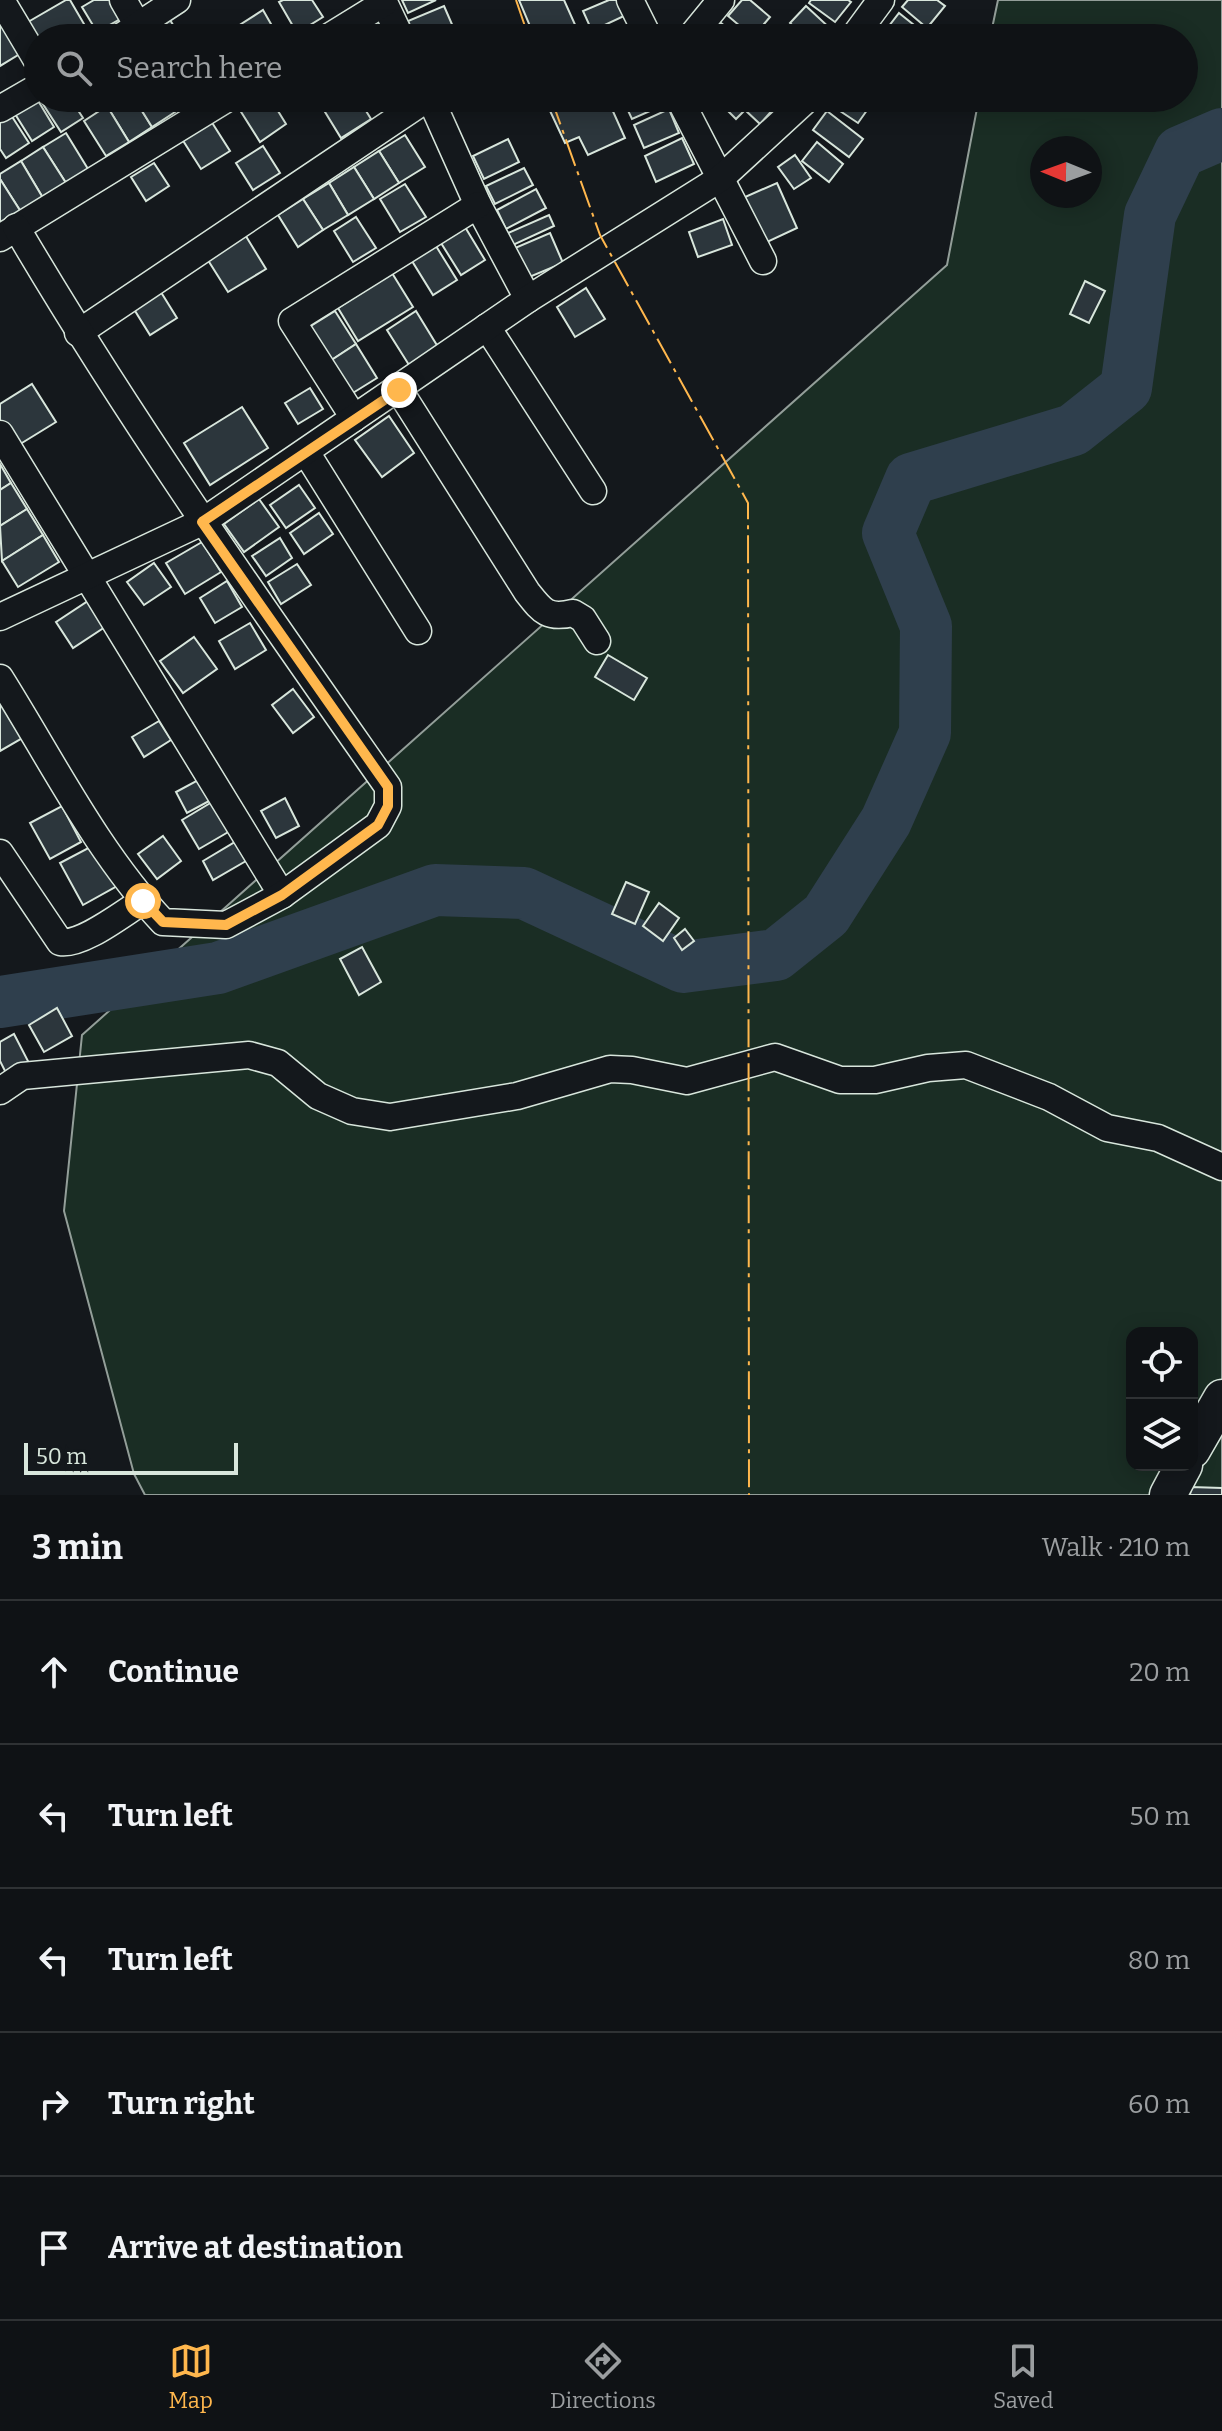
<!DOCTYPE html>
<html lang="en">
<head>
<meta charset="utf-8">
<style>
	:root { --surface:#0f1215; --page:#1d2022; --text:#f1f3f6; --muted:#9b9ea0; --line:#2f3234; --accent:#ffb74d }
	body { margin:0; font-family:Bitter,serif; background:var(--page); color:var(--text) }
	.controls { position:absolute; right:24px; bottom:24px; display:grid; overflow:hidden; border-radius:16px; box-shadow:0 4px 20px #0003 }
	.controls button { width:72px; height:72px; display:grid; place-items:center; padding:0; border:0; border-bottom:2px solid var(--line); background:var(--surface); color:var(--text); font:40px sans-serif }
	.compass { position:absolute; left:1030px; top:136px; width:72px; height:72px; border-radius:50%; background:var(--surface); box-shadow:0 4px 20px #0003; rotate:271deg }
	.scale { position:absolute; left:24px; bottom:20px; width:214px; box-sizing:border-box; padding-left:8px; border:4px solid #d8e6dc; border-top:0; font-size:22px; line-height:28px; white-space:nowrap; color:#d8e6dc; -webkit-text-stroke:6px #14181c; paint-order:stroke }
	.stop { position:absolute; width:24px; height:24px; margin:-18px; border:6px solid #ffb74d; border-radius:50%; background:#fff }
	.stop.end { background:#ffb74d; border-color:#fff; box-shadow:0 2px 8px #0008 }
	.list { margin:0; padding:0; list-style:none }
	h2 { display:flex; justify-content:space-between; align-items:center; height:104px; margin:0; padding:0 32px; font-size:34px }
	h2 small { font-size:26px; font-weight:400; color:var(--muted) }
	.list li { display:grid; grid-template-columns:52px 1fr auto; gap:24px; align-items:center; box-sizing:border-box; height:144px; padding:0 32px; border-top:2px solid var(--line) }
	.list b { display:block; font-size:30px; white-space:nowrap }
	.list em { font-size:26px; font-style:normal; color:var(--muted) }
	.icon { flex:none; width:44px; height:44px; fill:none; stroke:currentColor; stroke-width:2; stroke-linecap:round; stroke-linejoin:round }
	.map { position:relative; flex:none; width:1222px; height:1495px; overflow:hidden }
	.search { position:absolute; background:var(--surface); box-shadow:0 4px 20px #0003; left:24px; right:24px; top:24px; height:88px; display:flex; align-items:center; gap:20px; box-sizing:border-box; padding:0 28px; border-radius:44px; color:var(--muted); font-size:30px }
	.sheet { height:824px; background:var(--surface) }
	nav { display:flex; justify-content:space-around; align-items:center; box-sizing:border-box; height:112px; border-top:2px solid var(--line); background:var(--surface); font-size:22px; color:var(--muted) }
	nav a { display:grid; justify-items:center; gap:4px }
	nav .on { color:var(--accent) }
	.map>svg:first-child { display:block }
	.green { fill:#1a2d24; stroke:#939e99; stroke-width:2; fill-rule:evenodd }
	.lines { fill:none; stroke-linecap:round; stroke-linejoin:round }
	.river { stroke:#2f3f4d; stroke-width:52 }
	.building { fill:#2c363c; stroke:#d8e6dc; stroke-width:2 }
	.minor-casing { stroke:#d8e6dc; stroke-width:29 }
	.secondary-casing { stroke:#d8e6dc; stroke-width:39 }
	.minor { stroke:#14181c; stroke-width:26 }
	.secondary { stroke:#14181c; stroke-width:36 }
	.power { stroke:#ffb74d; stroke-width:2; stroke-dasharray:28 6 4 6; stroke-linecap:butt }
	.route { stroke:#ffb74d; stroke-width:10 }
</style>
</head>
<body>
<div class="map">
<svg width="1222" height="1495" viewBox="0 0 1222 1495">
	<rect width="100%" height="100%" fill="#14181c"/>
	<!-- green -->
	<path class="green" d="M998 0H1222V1495H145L134 1474 64 1211 82 1035 947 265 979 98H1184V38H990ZM1042 148H1090V196H1042ZM1132 1333H1192V1465H1132Z"/>
	<g class="lines">
		<!-- river -->
		<polyline class="river" points="0,1002 218,968 435,890 524,893 683,967 776,955 826,915 886,821 925,733 926,626 888,533 911,479 1073,430 1126,388 1150,215 1180,152 1222,134"/>
	</g>
	<!-- building -->
	<g class="building">
		<polygon points="66,0 70,0 91,36 38,38 28,22"/>
		<polygon points="94,0 112,0 122,18 97,32 82,7"/>
		<polygon points="283,0 312,0 323,17 297,33 279,2"/>
		<polygon points="402,0 436,0 408,13"/>
		<polygon points="519,0 564,0 581,38 535,38"/>
		<polygon points="609,0 617,0 624,16 592,31 583,11"/>
		<polygon points="742,0 750,0 770,17 753,37 728,16"/>
		<polygon points="811,0 848,0 851,2 835,22 809,3"/>
		<polygon points="908,0 937,0 945,6 927,28 902,7"/>
		<polygon points="444,6 454,29 432,38 415,38 408,21"/>
		<polygon points="806,6 833,31 827,38 806,38 790,23"/>
		<polygon points="263,10 279,38 246,38 238,26"/>
		<polygon points="0,12 23,52 0,66"/>
		<polygon points="899,13 924,33 920,38 886,38 882,35"/>
		<polygon points="167,15 181,38 143,38 140,32"/>
		<polygon points="721,23 741,38 709,38"/>
		<polygon points="629,24 635,38 598,38"/>
		<polygon points="238,26 246,38 219,38"/>
		<polygon points="39,98 70,98 83,118 61,132"/>
		<polygon points="75,98 97,98 81,108"/>
		<polygon points="120,98 134,98 152,127 129,142 107,106"/>
		<polygon points="134,98 166,98 175,112 152,127"/>
		<polygon points="253,98 270,98 286,124 260,142 238,107"/>
		<polygon points="336,98 358,98 371,119 341,138 322,107"/>
		<polygon points="544,98 607,98 625,138 588,155 579,137 565,143"/>
		<polygon points="622,98 663,98 666,104 632,119"/>
		<polygon points="715,98 767,98 776,106 760,124 745,110 736,119"/>
		<polygon points="836,98 859,98 870,106 858,123 831,105"/>
		<polygon points="37,99 54,127 32,141 15,114"/>
		<polygon points="107,106 129,142 106,156 84,121"/>
		<polygon points="669,109 679,133 644,148 634,125"/>
		<polygon points="827,111 863,139 849,157 813,130"/>
		<polygon points="11,115 29,143 6,158 0,149 0,122"/>
		<polygon points="211,121 230,151 201,169 182,139"/>
		<polygon points="66,133 88,169 66,183 43,147"/>
		<polygon points="405,135 425,167 399,183 379,151"/>
		<polygon points="682,138 694,164 656,182 645,156"/>
		<polygon points="508,139 519,162 484,179 473,156"/>
		<polygon points="817,142 843,164 829,182 802,161"/>
		<polygon points="263,146 280,173 253,190 236,163"/>
		<polygon points="43,147 66,183 43,198 21,161"/>
		<polygon points="379,151 399,183 374,199 354,167"/>
		<polygon points="795,155 811,178 794,189 778,167"/>
		<polygon points="21,161 43,198 21,212 0,179 0,174"/>
		<polygon points="154,163 169,186 146,201 131,177"/>
		<polygon points="354,167 374,199 348,215 329,183"/>
		<polygon points="524,168 533,185 495,204 486,186"/>
		<polygon points="0,179 21,212 0,225"/>
		<polygon points="329,183 348,215 323,230 303,199"/>
		<polygon points="777,183 797,228 765,243 745,197"/>
		<polygon points="405,184 426,217 400,232 380,199"/>
		<polygon points="536,189 546,208 506,229 497,210"/>
		<polygon points="303,199 323,230 298,247 278,215"/>
		<polygon points="549,215 554,226 513,245 508,233"/>
		<polygon points="356,217 376,248 353,262 334,231"/>
		<polygon points="723,219 732,245 698,257 689,232"/>
		<polygon points="465,227 485,260 461,275 441,243"/>
		<polygon points="244,233 266,269 228,292 206,257"/>
		<polygon points="550,233 563,263 527,278 515,248"/>
		<polygon points="436,246 457,280 433,295 412,261"/>
		<polygon points="392,273 413,307 358,341 338,308"/>
		<polygon points="1085,281 1105,291 1089,323 1070,314"/>
		<polygon points="586,288 605,319 575,337 557,307"/>
		<polygon points="159,289 177,318 150,335 132,306"/>
		<polygon points="335,311 356,344 327,363 306,329"/>
		<polygon points="416,311 438,347 409,365 387,330"/>
		<polygon points="356,344 377,378 348,396 327,363"/>
		<polygon points="32,384 56,422 17,446 0,420 0,404"/>
		<polygon points="310,388 323,409 298,424 285,403"/>
		<polygon points="242,407 268,448 210,485 184,443"/>
		<polygon points="389,416 414,453 382,477 355,440"/>
		<polygon points="0,464 11,483 0,490"/>
		<polygon points="11,483 27,509 0,526 0,490"/>
		<polygon points="299,485 315,508 286,528 270,505"/>
		<polygon points="259,499 279,527 244,552 224,524"/>
		<polygon points="27,509 43,535 2,561 0,526"/>
		<polygon points="319,513 333,534 304,554 290,533"/>
		<polygon points="43,535 59,562 18,587 2,561"/>
		<polygon points="280,538 292,558 266,576 252,556"/>
		<polygon points="202,542 221,572 185,594 166,563"/>
		<polygon points="154,563 171,587 144,605 127,582"/>
		<polygon points="297,564 311,585 281,604 268,582"/>
		<polygon points="227,581 242,607 215,623 200,598"/>
		<polygon points="88,601 105,627 73,648 56,622"/>
		<polygon points="250,623 266,650 235,669 219,641"/>
		<polygon points="194,637 217,669 183,693 160,661"/>
		<polygon points="608,655 647,678 634,700 595,677"/>
		<polygon points="293,689 314,717 293,733 272,705"/>
		<polygon points="5,701 24,737 0,751 0,704"/>
		<polygon points="159,721 171,740 144,757 132,737"/>
		<polygon points="200,779 211,800 187,813 176,792"/>
		<polygon points="285,798 299,826 276,838 261,811"/>
		<polygon points="212,802 230,831 199,849 182,820"/>
		<polygon points="62,806 81,842 50,859 30,823"/>
		<polygon points="163,836 181,861 157,879 138,854"/>
		<polygon points="235,842 246,861 213,880 203,861"/>
		<polygon points="94,845 117,886 83,905 60,863"/>
		<polygon points="626,882 649,892 635,924 612,914"/>
		<polygon points="659,903 679,918 663,941 643,926"/>
		<polygon points="685,929 694,941 682,950 674,938"/>
		<polygon points="362,947 381,982 359,995 340,959"/>
		<polygon points="57,1008 72,1036 44,1052 29,1025"/>
		<polygon points="14,1034 29,1063 7,1075 0,1061 0,1042"/>
		<polygon points="1191,1487 1222,1488 1222,1495 1190,1495"/>
	</g>
	<g class="lines">
		<!-- minor casing -->
		<g class="minor-casing">
			<g id="minor">
				<polyline points="1,0 38,62"/>
				<polyline points="123,0 138,26"/>
				<polyline points="383,0 401,38"/>
				<polyline points="630,0 649,38"/>
				<polyline points="119,38 177,0"/>
				<polyline points="327,38 384,3"/>
				<polyline points="690,38 721,0"/>
				<polyline points="853,38 881,0"/>
				<polyline points="430,98 478,205 528,299"/>
				<polyline points="679,98 763,261"/>
				<polyline points="0,109 38,87"/>
				<polyline points="0,238 228,98"/>
				<polyline points="487,327 593,491"/>
				<polyline points="78,333 428,98"/>
				<path d="M399 390 527 592C542 611 547 619 573 613L583 619 597 641"/>
				<polyline points="354,418 292,321 478,205"/>
				<polyline points="0,434 282,895"/>
				<polyline points="306,452 418,631"/>
				<polyline points="0,617 202,522 528,299 721,178 808,98"/>
				<path d="M0 678C51 759 97 852 163 922L226 925 282 895 378 825 388 806V787C259 603 130 421 16 227"/>
				<path d="M0 853 60 942C82 946 123 913 143 901"/>
				<polyline points="0,1091 22,1076 249,1055 278,1063 318,1096 352,1111 390,1117 517,1096 610,1069 632,1070 687,1081 775,1057 840,1080 875,1080 928,1068 966,1065 1049,1097 1107,1128 1158,1138 1222,1167"/>
			</g>
		</g>
		<!-- secondary casing -->
		<g class="secondary-casing">
			<g id="secondary">
				<polyline points="1192,1450 1222,1398"/>
				<polyline points="1168,1495 1184,1465"/>
			</g>
		</g>
		<!-- minor -->
		<use href="#minor" class="minor"/>
		<!-- secondary -->
		<use href="#secondary" class="secondary"/>
		<!-- power -->
		<g class="power">
			<polyline points="516,0 529,38"/>
			<polyline points="551,98 600,235 748,503 749,1495"/>
		</g>
	</g>
	<g class="lines">
		<!-- route -->
		<polyline class="route" points="143,901 163,922 226,925 282,895 378,825 388,806 388,787 202,522 399,390"/>
	</g>
</svg>
<div class="controls">
<button><svg class="icon" aria-label="locate" viewBox="0 0 24 24"><circle cx="12" cy="12" r="6"/><path d="M12 2v4M12 18v4M2 12h4M18 12h4"/></svg></button>
<button><svg class="icon" aria-label="layers" viewBox="0 0 24 24"><path d="M12 4l9 5-9 5-9-5zM3 14l9 5 9-5"/></svg></button>
</div>
<svg class="compass" viewBox="-18 -18 36 36"><path d="M0-13l5 13h-10z" fill="#e53935"/><path d="M0 13l5-13h-10z" fill="#9b9ea0"/></svg>
<div class="scale">50 m</div>
<div class="stop" style="left:143px;top:901px"></div>
<div class="stop end" style="left:399px;top:390px"></div>
<div class="search"><svg class="icon" aria-label="search" viewBox="0 0 24 24"><circle cx="10" cy="10" r="6"/><path d="M15 15l6 6"/></svg>Search here</div>
</div>
<section class="sheet">
<h2>3 min<small>Walk · 210 m</small></h2>
<ul class="list">
<li><svg class="icon" aria-label="ahead" viewBox="0 0 24 24"><path d="M12 20V5M6 11l6-6 6 6"/></svg><div><b>Continue</b></div><em>20 m</em></li>
<li><svg class="icon" aria-label="left" viewBox="0 0 24 24"><path d="M17 20v-9H6M10 6l-5 5 5 5"/></svg><div><b>Turn left</b></div><em>50 m</em></li>
<li><svg class="icon" aria-label="left" viewBox="0 0 24 24"><path d="M17 20v-9H6M10 6l-5 5 5 5"/></svg><div><b>Turn left</b></div><em>80 m</em></li>
<li><svg class="icon" aria-label="right" viewBox="0 0 24 24"><path d="M7 20v-9h11M14 6l5 5-5 5"/></svg><div><b>Turn right</b></div><em>60 m</em></li>
<li><svg class="icon" aria-label="arrive" viewBox="0 0 24 24"><path d="M6 21V4h12l-3 4 3 4H6"/></svg><div><b>Arrive at destination</b></div></li>
</ul>
</section>
<nav>
<a class="on"><svg class="icon" aria-label="map" viewBox="0 0 24 24"><path d="M3 6l6-2 6 2 6-2v14l-6 2-6-2-6 2zM9 4v14M15 6v14"/></svg>Map</a>
<a><svg class="icon" aria-label="directions" viewBox="0 0 24 24"><path d="M12 3l9 9-9 9-9-9zM9 14v-3h6M13 9l2 2-2 2"/></svg>Directions</a>
<a><svg class="icon" aria-label="saved" viewBox="0 0 24 24"><path d="M7 4h10v16l-5-4-5 4z"/></svg>Saved</a>
</nav>
</body>
</html>
